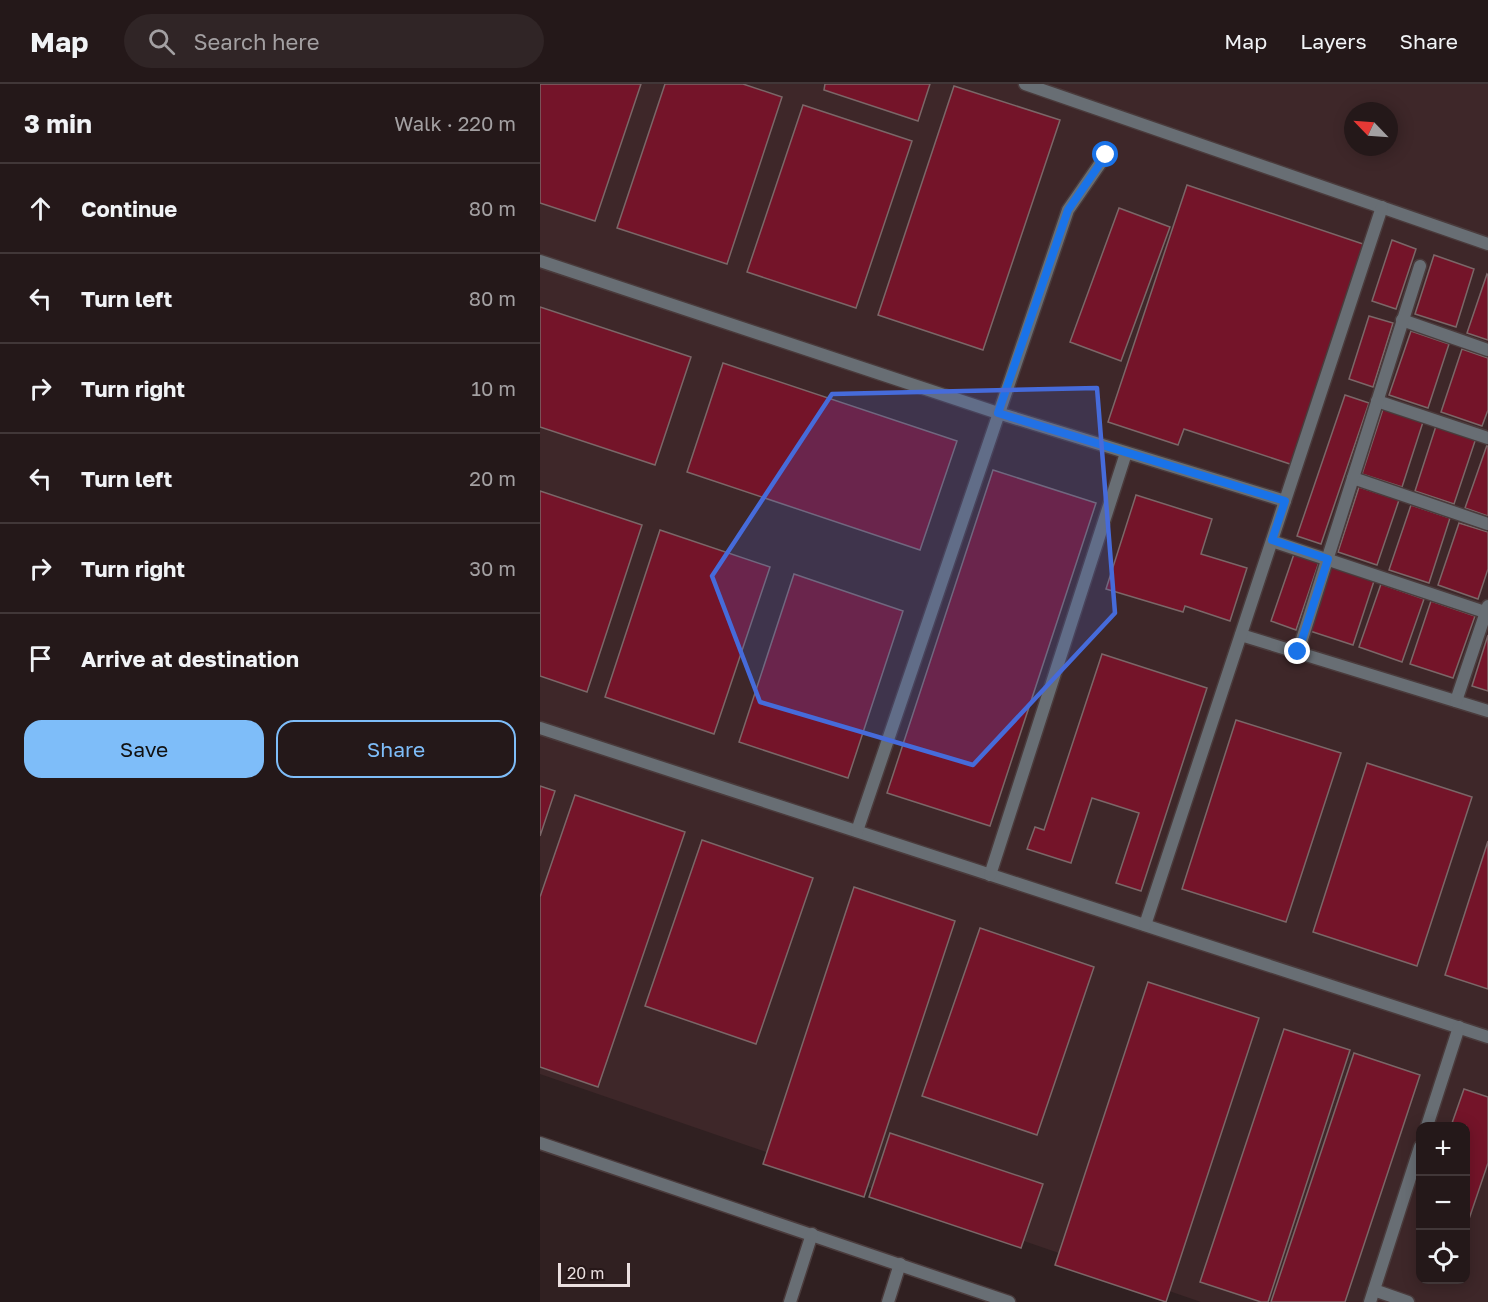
<!DOCTYPE html>
<html lang="en">
<head>
<meta charset="utf-8">
<style>
	:root { --surface:#241819; --page:#302526; --text:#f1f3f6; --muted:#a3a0a2; --line:#413738; --accent:#7ebdf9 }
	body { margin:0; font-family:"Golos Text",sans-serif; background:var(--page); color:var(--text) }
	.controls { position:absolute; right:18px; bottom:18px; display:grid; overflow:hidden; border-radius:12px; box-shadow:0 3px 15px #0003 }
	.controls button { width:54px; height:54px; display:grid; place-items:center; padding:0; border:0; border-bottom:2px solid var(--line); background:var(--surface); color:var(--text); font:30px sans-serif }
	.compass { position:absolute; left:804px; top:18px; width:54px; height:54px; border-radius:50%; background:var(--surface); box-shadow:0 3px 15px #0003; rotate:295deg }
	.scale { position:absolute; left:18px; bottom:15px; width:72px; box-sizing:border-box; padding-left:6px; border:3px solid #ebe0e0; border-top:0; font-size:16px; line-height:21px; white-space:nowrap; color:#ebe0e0; -webkit-text-stroke:4px #261718; paint-order:stroke }
	.stop { position:absolute; width:18px; height:18px; margin:-14px; border:4px solid #1a73e8; border-radius:50%; background:#fff }
	.stop.end { background:#1a73e8; border-color:#fff; box-shadow:0 2px 6px #0008 }
	.list { margin:0; padding:0; list-style:none }
	h2 { display:flex; justify-content:space-between; align-items:center; height:78px; margin:0; padding:0 24px; font-size:26px }
	h2 small { font-size:20px; font-weight:400; color:var(--muted) }
	.list li { display:grid; grid-template-columns:39px 1fr auto; gap:18px; align-items:center; box-sizing:border-box; height:90px; padding:0 24px; border-top:2px solid var(--line) }
	.list b { display:block; font-size:22px; white-space:nowrap }
	.list em { font-size:20px; font-style:normal; color:var(--muted) }
	.actions { display:flex; gap:12px; padding:18px 24px }
	.actions a { flex:1; padding:14px 0; border:2px solid var(--accent); border-radius:18px; text-align:center; font-size:21px; color:var(--accent) }
	.actions .main { background:var(--accent); color:#111 }
	.icon { flex:none; width:33px; height:33px; fill:none; stroke:currentColor; stroke-width:2; stroke-linecap:round; stroke-linejoin:round }
	.map { position:relative; flex:none; width:948px; height:1218px; overflow:hidden }
	header { display:flex; align-items:center; gap:36px; box-sizing:border-box; height:84px; padding:0 30px; background:var(--surface); border-bottom:2px solid var(--line) }
	header strong { font-size:28px }
	nav { display:flex; gap:33px; margin-inline-start:auto; font-size:21px }
	.search { width:420px; height:54px; background:var(--page); display:flex; align-items:center; gap:15px; box-sizing:border-box; padding:0 21px; border-radius:33px; color:var(--muted); font-size:22px }
	main { display:flex }
	aside { flex:1; background:var(--surface) }
	.map>svg:first-child { display:block }
	.built { fill:#3e2729; fill-rule:evenodd }
	.building { fill:#741429; stroke:#7b6768; stroke-width:1.5 }
	.lines { fill:none; stroke-linecap:round; stroke-linejoin:round }
	.lane-casing { stroke:#4a3b3c; stroke-width:15 }
	.street-casing { stroke:#4a3b3c; stroke-width:15 }
	.lane { stroke:#686e74; stroke-width:12 }
	.street { stroke:#686e74; stroke-width:12 }
	.route { stroke:#1a73e8; stroke-width:8 }
	.marked { fill:#466bda; fill-opacity:0.2; stroke:#466bda; stroke-width:4.5; stroke-linejoin:round }
</style>
</head>
<body>
<header>
<strong>Map</strong>
<div class="search"><svg class="icon" aria-label="search" viewBox="0 0 24 24"><circle cx="10" cy="10" r="6"/><path d="M15 15l6 6"/></svg>Search here</div>
<nav><a>Map</a><a>Layers</a><a>Share</a></nav>
</header>
<main>
<aside>
<h2>3 min<small>Walk · 220 m</small></h2>
<ul class="list">
<li><svg class="icon" aria-label="ahead" viewBox="0 0 24 24"><path d="M12 20V5M6 11l6-6 6 6"/></svg><div><b>Continue</b></div><em>80 m</em></li>
<li><svg class="icon" aria-label="left" viewBox="0 0 24 24"><path d="M17 20v-9H6M10 6l-5 5 5 5"/></svg><div><b>Turn left</b></div><em>80 m</em></li>
<li><svg class="icon" aria-label="right" viewBox="0 0 24 24"><path d="M7 20v-9h11M14 6l5 5-5 5"/></svg><div><b>Turn right</b></div><em>10 m</em></li>
<li><svg class="icon" aria-label="left" viewBox="0 0 24 24"><path d="M17 20v-9H6M10 6l-5 5 5 5"/></svg><div><b>Turn left</b></div><em>20 m</em></li>
<li><svg class="icon" aria-label="right" viewBox="0 0 24 24"><path d="M7 20v-9h11M14 6l5 5-5 5"/></svg><div><b>Turn right</b></div><em>30 m</em></li>
<li><svg class="icon" aria-label="arrive" viewBox="0 0 24 24"><path d="M6 21V4h12l-3 4 3 4H6"/></svg><div><b>Arrive at destination</b></div></li>
</ul>
<div class="actions"><a class="main">Save</a><a>Share</a></div>
</aside>
<div class="map">
<svg width="948" height="1218" viewBox="0 0 948 1218">
	<rect width="100%" height="100%" fill="#302021"/>
	<!-- built -->
	<path class="built" d="M0 0H948V1218H661L0 990ZM813 27H849V63H813ZM880 1042H926V1196H880Z"/>
	<!-- building -->
	<g class="building">
		<polygon points="0,0 101,0 55,137 0,119"/>
		<polygon points="125,0 203,0 242,13 187,180 77,144"/>
		<polygon points="285,0 390,0 378,37 284,6"/>
		<polygon points="414,2 520,36 443,266 338,231"/>
		<polygon points="263,21 372,57 316,224 207,188"/>
		<polygon points="647,101 826,161 753,381 644,345 638,361 568,338"/>
		<polygon points="579,124 630,143 581,277 530,258"/>
		<polygon points="852,156 876,165 856,225 832,217"/>
		<polygon points="894,171 934,185 916,243 875,230"/>
		<polygon points="947,190 948,191 948,256 927,249"/>
		<polygon points="0,223 151,273 115,381 0,343"/>
		<polygon points="829,232 853,239 833,303 809,295"/>
		<polygon points="871,247 909,260 888,324 849,311"/>
		<polygon points="922,265 948,274 948,326 942,342 901,328"/>
		<polygon points="183,279 417,357 380,466 147,388"/>
		<polygon points="805,311 829,319 781,460 757,452"/>
		<polygon points="843,325 883,338 862,403 822,390"/>
		<polygon points="896,342 936,354 914,420 875,407"/>
		<polygon points="947,361 948,361 948,432 925,424"/>
		<polygon points="453,386 556,419 450,742 347,709"/>
		<polygon points="819,403 859,416 837,481 798,468"/>
		<polygon points="0,407 102,441 47,608 0,592"/>
		<polygon points="596,411 672,435 661,470 707,484 690,537 645,522 643,528 566,505"/>
		<polygon points="871,421 910,434 889,499 849,486"/>
		<polygon points="919,439 948,448 948,485 938,515 898,501"/>
		<polygon points="120,446 230,483 174,650 65,613"/>
		<polygon points="754,470 779,478 756,546 731,537"/>
		<polygon points="791,483 834,497 813,561 770,547"/>
		<polygon points="254,490 363,527 308,694 199,658"/>
		<polygon points="841,500 884,515 862,578 819,563"/>
		<polygon points="891,517 935,532 913,594 870,580"/>
		<polygon points="948,551 948,607 932,602"/>
		<polygon points="562,570 667,604 601,807 576,799 599,729 552,714 531,779 487,765 495,743 504,746"/>
		<polygon points="696,636 801,669 746,838 642,805"/>
		<polygon points="827,679 932,713 877,882 773,848"/>
		<polygon points="0,702 15,707 0,752"/>
		<polygon points="35,711 145,748 58,1003 0,983 0,813"/>
		<polygon points="162,756 273,794 216,960 105,922"/>
		<polygon points="948,757 948,905 905,891"/>
		<polygon points="314,803 415,837 324,1113 223,1080"/>
		<polygon points="440,844 554,883 497,1051 382,1012"/>
		<polygon points="608,898 719,934 626,1218 515,1181"/>
		<polygon points="744,945 810,966 728,1218 721,1218 660,1198"/>
		<polygon points="814,969 880,991 805,1218 731,1218"/>
		<polygon points="924,1005 948,1013 948,1079 929,1135 926,1134 926,1042 911,1042"/>
		<polygon points="350,1049 503,1100 481,1164 329,1113"/>
	</g>
	<g class="lines">
		<!-- lane casing -->
		<g class="lane-casing">
			<g id="lane">
				<polyline points="485,0 948,160"/>
				<polyline points="0,177 458,329 745,417"/>
				<polyline points="862,236 948,266"/>
				<polyline points="837,317 948,354"/>
				<polyline points="813,394 948,440"/>
				<polyline points="732,457 948,529"/>
				<polyline points="701,551 948,627"/>
				<polyline points="758,568 880,182"/>
				<polyline points="916,617 948,522"/>
				<polyline points="0,644 948,953"/>
				<polyline points="317,747 528,126 566,71"/>
				<polyline points="450,791 586,369"/>
				<polyline points="605,841 842,123"/>
				<polyline points="887,1042 919,943"/>
				<polyline points="834,1206 868,1218"/>
				<polyline points="348,1218 360,1180"/>
				<polyline points="830,1218 880,1063"/>
			</g>
		</g>
		<!-- street casing -->
		<g class="street-casing">
			<g id="street">
				<polyline points="0,1059 469,1218"/>
				<polyline points="250,1218 272,1150"/>
			</g>
		</g>
		<!-- lane -->
		<use href="#lane" class="lane"/>
		<!-- street -->
		<use href="#street" class="street"/>
	</g>
	<g class="lines">
		<!-- route -->
		<polyline class="route" points="566,71 528,126 458,329 745,417 732,456 788,475 758,568"/>
	</g>
	<!-- marked area -->
	<path class="marked" d="M557 304 575 529 433 681 220 618 172 492 292 310Z"/>
</svg>
<div class="controls">
<button>+</button>
<button>−</button>
<button><svg class="icon" aria-label="locate" viewBox="0 0 24 24"><circle cx="12" cy="12" r="6"/><path d="M12 2v4M12 18v4M2 12h4M18 12h4"/></svg></button>
</div>
<svg class="compass" viewBox="-18 -18 36 36"><path d="M0-13l5 13h-10z" fill="#e53935"/><path d="M0 13l5-13h-10z" fill="#a3a0a2"/></svg>
<div class="scale">20 m</div>
<div class="stop" style="left:566px;top:71px"></div>
<div class="stop end" style="left:758px;top:568px"></div>
</div>
</main>
</body>
</html>
